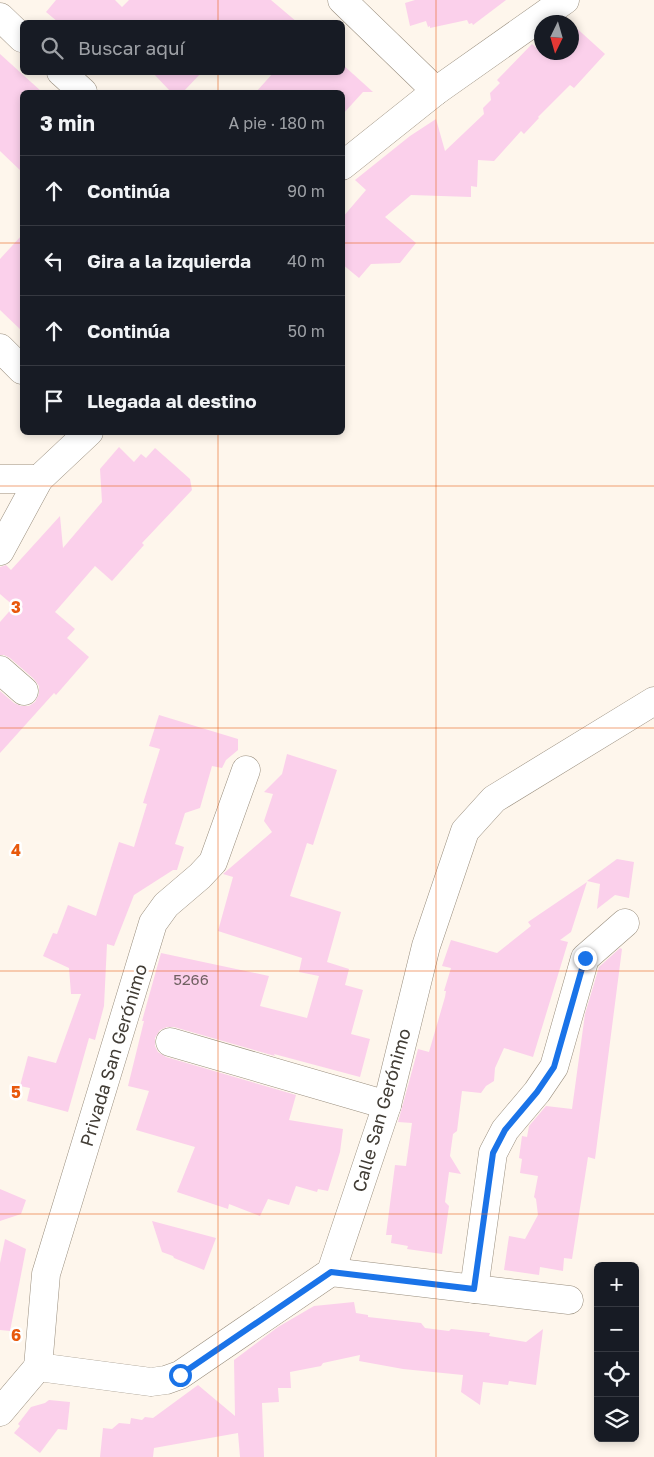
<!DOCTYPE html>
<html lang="es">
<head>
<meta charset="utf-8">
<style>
	:root { --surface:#171b24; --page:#242831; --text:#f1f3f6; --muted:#9ea1a6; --line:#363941 }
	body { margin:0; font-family:"Golos Text",sans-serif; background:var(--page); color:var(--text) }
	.controls { position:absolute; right:15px; bottom:15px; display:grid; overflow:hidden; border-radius:8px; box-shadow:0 2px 8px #0003 }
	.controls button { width:45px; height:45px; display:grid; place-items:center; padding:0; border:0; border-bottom:1px solid var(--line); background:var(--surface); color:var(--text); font:25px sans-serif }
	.compass { position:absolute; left:534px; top:15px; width:45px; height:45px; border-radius:50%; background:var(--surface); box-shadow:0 2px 8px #0003; rotate:185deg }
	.stop { position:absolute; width:15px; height:15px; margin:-11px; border:4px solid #1a73e8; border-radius:50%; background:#fff }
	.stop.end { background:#1a73e8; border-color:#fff; box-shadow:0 1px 5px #0008 }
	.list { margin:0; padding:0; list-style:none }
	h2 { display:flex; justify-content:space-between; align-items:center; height:65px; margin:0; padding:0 20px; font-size:21px }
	h2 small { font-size:16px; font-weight:400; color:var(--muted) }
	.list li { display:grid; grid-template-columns:32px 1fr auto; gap:15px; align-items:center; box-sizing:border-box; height:70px; padding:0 20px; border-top:1px solid var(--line) }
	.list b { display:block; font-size:19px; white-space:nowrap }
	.list em { font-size:16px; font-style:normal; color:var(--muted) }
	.icon { flex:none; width:28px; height:28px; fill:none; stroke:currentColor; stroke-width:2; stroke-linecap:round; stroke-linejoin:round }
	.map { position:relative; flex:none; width:654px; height:1457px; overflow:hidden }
	.search { position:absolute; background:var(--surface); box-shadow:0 2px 8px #0003; left:20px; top:20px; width:325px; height:55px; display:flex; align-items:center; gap:12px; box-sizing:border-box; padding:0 18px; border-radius:8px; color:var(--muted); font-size:19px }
	.panel { position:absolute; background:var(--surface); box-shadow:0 2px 8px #0003; left:20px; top:90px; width:325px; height:345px; border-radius:8px }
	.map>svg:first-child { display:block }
	.building { fill:#fbd0eb }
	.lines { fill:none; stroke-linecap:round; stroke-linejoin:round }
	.minor-casing { stroke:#998e7e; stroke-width:29 }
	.minor { stroke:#fff; stroke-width:28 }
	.route { stroke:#1a73e8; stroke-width:6 }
	.grid { fill:none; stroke:#e8590c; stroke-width:1; stroke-opacity:0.55 }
	.labels { text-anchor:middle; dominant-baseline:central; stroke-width:5; stroke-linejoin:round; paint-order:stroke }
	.number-label { font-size:15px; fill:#706162 }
	.street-label { font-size:18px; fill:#413c35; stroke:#fff }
	.grid-label { font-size:16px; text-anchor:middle; font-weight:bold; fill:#e8590c; stroke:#fff; stroke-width:5; stroke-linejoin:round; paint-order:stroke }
</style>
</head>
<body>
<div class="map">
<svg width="654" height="1457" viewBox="0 0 654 1457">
	<rect width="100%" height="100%" fill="#fef6ec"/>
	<!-- building -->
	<g class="building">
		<polygon points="56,0 115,0 122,7 129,0 271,0 297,22 58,22 46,12"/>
		<polygon points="415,0 506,0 473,25 472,23 469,24 467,20 430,28 430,26 428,27 426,21 410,26 405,3"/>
		<polygon points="572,24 605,54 574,88 570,85 538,117 539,118 524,134 521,131 494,161 478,160 477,187 471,186 471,197 411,195 385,217 416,243 400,263 371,264 359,278 342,264 342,218 366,190 355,180 410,136 436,119 445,151 484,114 483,108 491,100 490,93 500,83 497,80 532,44 540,51 542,49 542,52 572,52"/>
		<polygon points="0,54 42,92 22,92 22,172 0,151"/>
		<polygon points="342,64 373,92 363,92 342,115 342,92 256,92 274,72 342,72"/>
		<polygon points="152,72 202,72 183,92 171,92"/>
		<polygon points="22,235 22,331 0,310 0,259"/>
		<polygon points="119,447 134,462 141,454 146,458 155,448 190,479 192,490 142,543 144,545 112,581 95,566 55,612 75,629 67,638 89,657 56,695 54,693 0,753 0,691 14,703 21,706 29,706 35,702 39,694 39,686 34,679 10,658 4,655 0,655 0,622 14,606 0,594 0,567 6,565 11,570 60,516 63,548 102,502 100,469"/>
		<polygon points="159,715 238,739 238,750 226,760 222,768 212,766 200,808 185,813 175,844 184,847 177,870 173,870 134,895 114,946 107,944 104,1006 95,1040 89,1038 68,1112 27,1101 30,1088 20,1086 28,1056 56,1063 81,994 71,994 69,968 43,956 53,933 57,934 68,905 96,916 119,842 134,847 147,804 143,803 160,749 149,746"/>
		<polygon points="287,754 337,770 313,845 307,843 290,896 341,912 327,962 349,969 345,985 363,990 351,1034 370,1039 360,1077 274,1054 275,1056 174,1027 167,1027 160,1030 155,1038 155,1046 158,1052 166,1057 296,1095 289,1120 343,1129 340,1152 328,1191 318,1189 317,1192 296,1186 289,1205 268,1199 260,1216 229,1204 228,1209 177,1192 195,1147 136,1130 149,1091 128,1086 144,1021 142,1021 161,953 269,976 260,1006 307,1018 319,976 299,972 302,958 218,931 233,877 223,874 272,832 264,821 273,794 264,792 282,774"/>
		<polygon points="617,859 634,862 629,898 615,895 597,909 600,884 587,881"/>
		<polygon points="587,882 571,932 560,940 568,942 533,1057 504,1048 495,1068 494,1081 486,1086 481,1093 462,1091 457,1131 453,1134 450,1156 461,1174 449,1172 445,1202 449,1206 442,1254 407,1249 408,1246 391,1243 392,1235 386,1235 395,1165 406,1166 412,1123 398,1122 418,1049 429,1052 445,997 446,991 444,991 451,968 442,966 451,940 497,953 531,926 528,922"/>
		<polygon points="620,948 622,949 595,1159 588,1157 572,1259 564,1258 563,1271 540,1267 539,1275 504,1270 509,1236 525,1239 538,1215 536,1199 534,1197 538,1176 520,1173 522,1159 519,1158 522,1136 527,1137 529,1126 546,1106 572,1109 585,1014 599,967"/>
		<polygon points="0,1189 26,1200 21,1214 0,1221"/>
		<polygon points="152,1221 216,1238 204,1270 174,1258 173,1256 162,1252"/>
		<polygon points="5,1239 26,1249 10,1331 0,1330 0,1263"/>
		<polygon points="354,1302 356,1313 368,1315 368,1317 421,1323 425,1328 449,1331 451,1329 490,1333 489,1336 526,1342 543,1329 536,1385 509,1381 508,1385 483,1382 480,1405 461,1392 463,1375 403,1369 359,1361 360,1355 323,1363 321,1366 290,1372 291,1388 278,1388 279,1402 262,1403 264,1457 240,1457 238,1433 154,1448 153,1457 100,1457 103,1428 112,1429 119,1423 130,1424 131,1418 142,1420 145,1417 153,1418 198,1385 235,1416 234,1360 278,1327 314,1306"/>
		<polygon points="49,1400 70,1402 67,1430 58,1429 40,1453 14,1433 20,1426 18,1424 31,1407 45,1403"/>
	</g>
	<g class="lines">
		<!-- minor casing -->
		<g class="minor-casing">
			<g id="minor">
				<polyline points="342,0 436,91"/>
				<polyline points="0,17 22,38"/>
				<polyline points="61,72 83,92"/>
				<polyline points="342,166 436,91 565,0"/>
				<polyline points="0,348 22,370"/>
				<polyline points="0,479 39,479"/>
				<polyline points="0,551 39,479 89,432"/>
				<polyline points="0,670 24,691"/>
				<polyline points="170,1042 387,1105"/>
				<polyline points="331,1272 387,1105 426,946 465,831 494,799 654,701"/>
				<polyline points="474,1289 493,1153 505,1130 537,1092 554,1067 585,958 625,923"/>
				<polyline points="38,1367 46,1274 153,923 166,905 200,876 213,862 246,770"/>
				<polyline points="38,1367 151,1382 166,1380 180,1375 331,1272 569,1300"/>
				<polyline points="0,1412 38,1367"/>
			</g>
		</g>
		<!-- minor -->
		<use href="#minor" class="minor"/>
	</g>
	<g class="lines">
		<!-- route -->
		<polyline class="route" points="180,1375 331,1272 474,1289 493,1153 505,1130 537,1092 554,1067 585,958"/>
	</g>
	<!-- grid -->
	<path class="grid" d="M218 0V22M436 0V1457M218 72V92M0 243H22M342 243H654M218 432V1457M0 486H654M0 728H654M0 971H654M0 1214H654"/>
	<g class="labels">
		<!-- number labels -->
		<g class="number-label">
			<text x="191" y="979">5266</text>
		</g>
		<!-- street labels -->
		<g class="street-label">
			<text transform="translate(113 1055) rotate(-73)">Privada San Gerónimo</text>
			<text transform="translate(381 1110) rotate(-74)">Calle San Gerónimo</text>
		</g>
	</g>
	<g class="grid-label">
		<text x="16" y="613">3</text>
		<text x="16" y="856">4</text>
		<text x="16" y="1098">5</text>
		<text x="16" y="1341">6</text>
	</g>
</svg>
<div class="controls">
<button>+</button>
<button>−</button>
<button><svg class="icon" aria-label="locate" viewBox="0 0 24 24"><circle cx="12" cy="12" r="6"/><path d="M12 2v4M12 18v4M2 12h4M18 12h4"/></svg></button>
<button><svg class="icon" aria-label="layers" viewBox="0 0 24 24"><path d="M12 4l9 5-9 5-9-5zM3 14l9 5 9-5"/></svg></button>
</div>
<svg class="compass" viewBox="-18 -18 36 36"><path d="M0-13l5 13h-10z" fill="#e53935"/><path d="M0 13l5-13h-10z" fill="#9ea1a6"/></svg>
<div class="stop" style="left:180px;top:1375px"></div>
<div class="stop end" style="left:585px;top:958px"></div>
<div class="search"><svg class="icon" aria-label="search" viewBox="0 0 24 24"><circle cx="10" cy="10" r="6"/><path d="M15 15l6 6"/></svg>Buscar aquí</div>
<section class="panel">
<h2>3 min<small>A pie · 180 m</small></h2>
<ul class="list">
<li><svg class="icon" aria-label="ahead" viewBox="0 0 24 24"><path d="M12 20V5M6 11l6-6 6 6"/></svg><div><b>Continúa</b></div><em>90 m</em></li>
<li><svg class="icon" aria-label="left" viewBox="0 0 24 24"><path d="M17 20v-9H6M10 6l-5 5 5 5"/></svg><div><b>Gira a la izquierda</b></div><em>40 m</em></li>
<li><svg class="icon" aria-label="ahead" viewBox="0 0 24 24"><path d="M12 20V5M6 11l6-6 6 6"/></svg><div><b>Continúa</b></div><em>50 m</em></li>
<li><svg class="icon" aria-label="arrive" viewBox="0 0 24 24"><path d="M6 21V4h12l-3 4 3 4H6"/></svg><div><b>Llegada al destino</b></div></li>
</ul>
</section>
</div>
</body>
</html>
